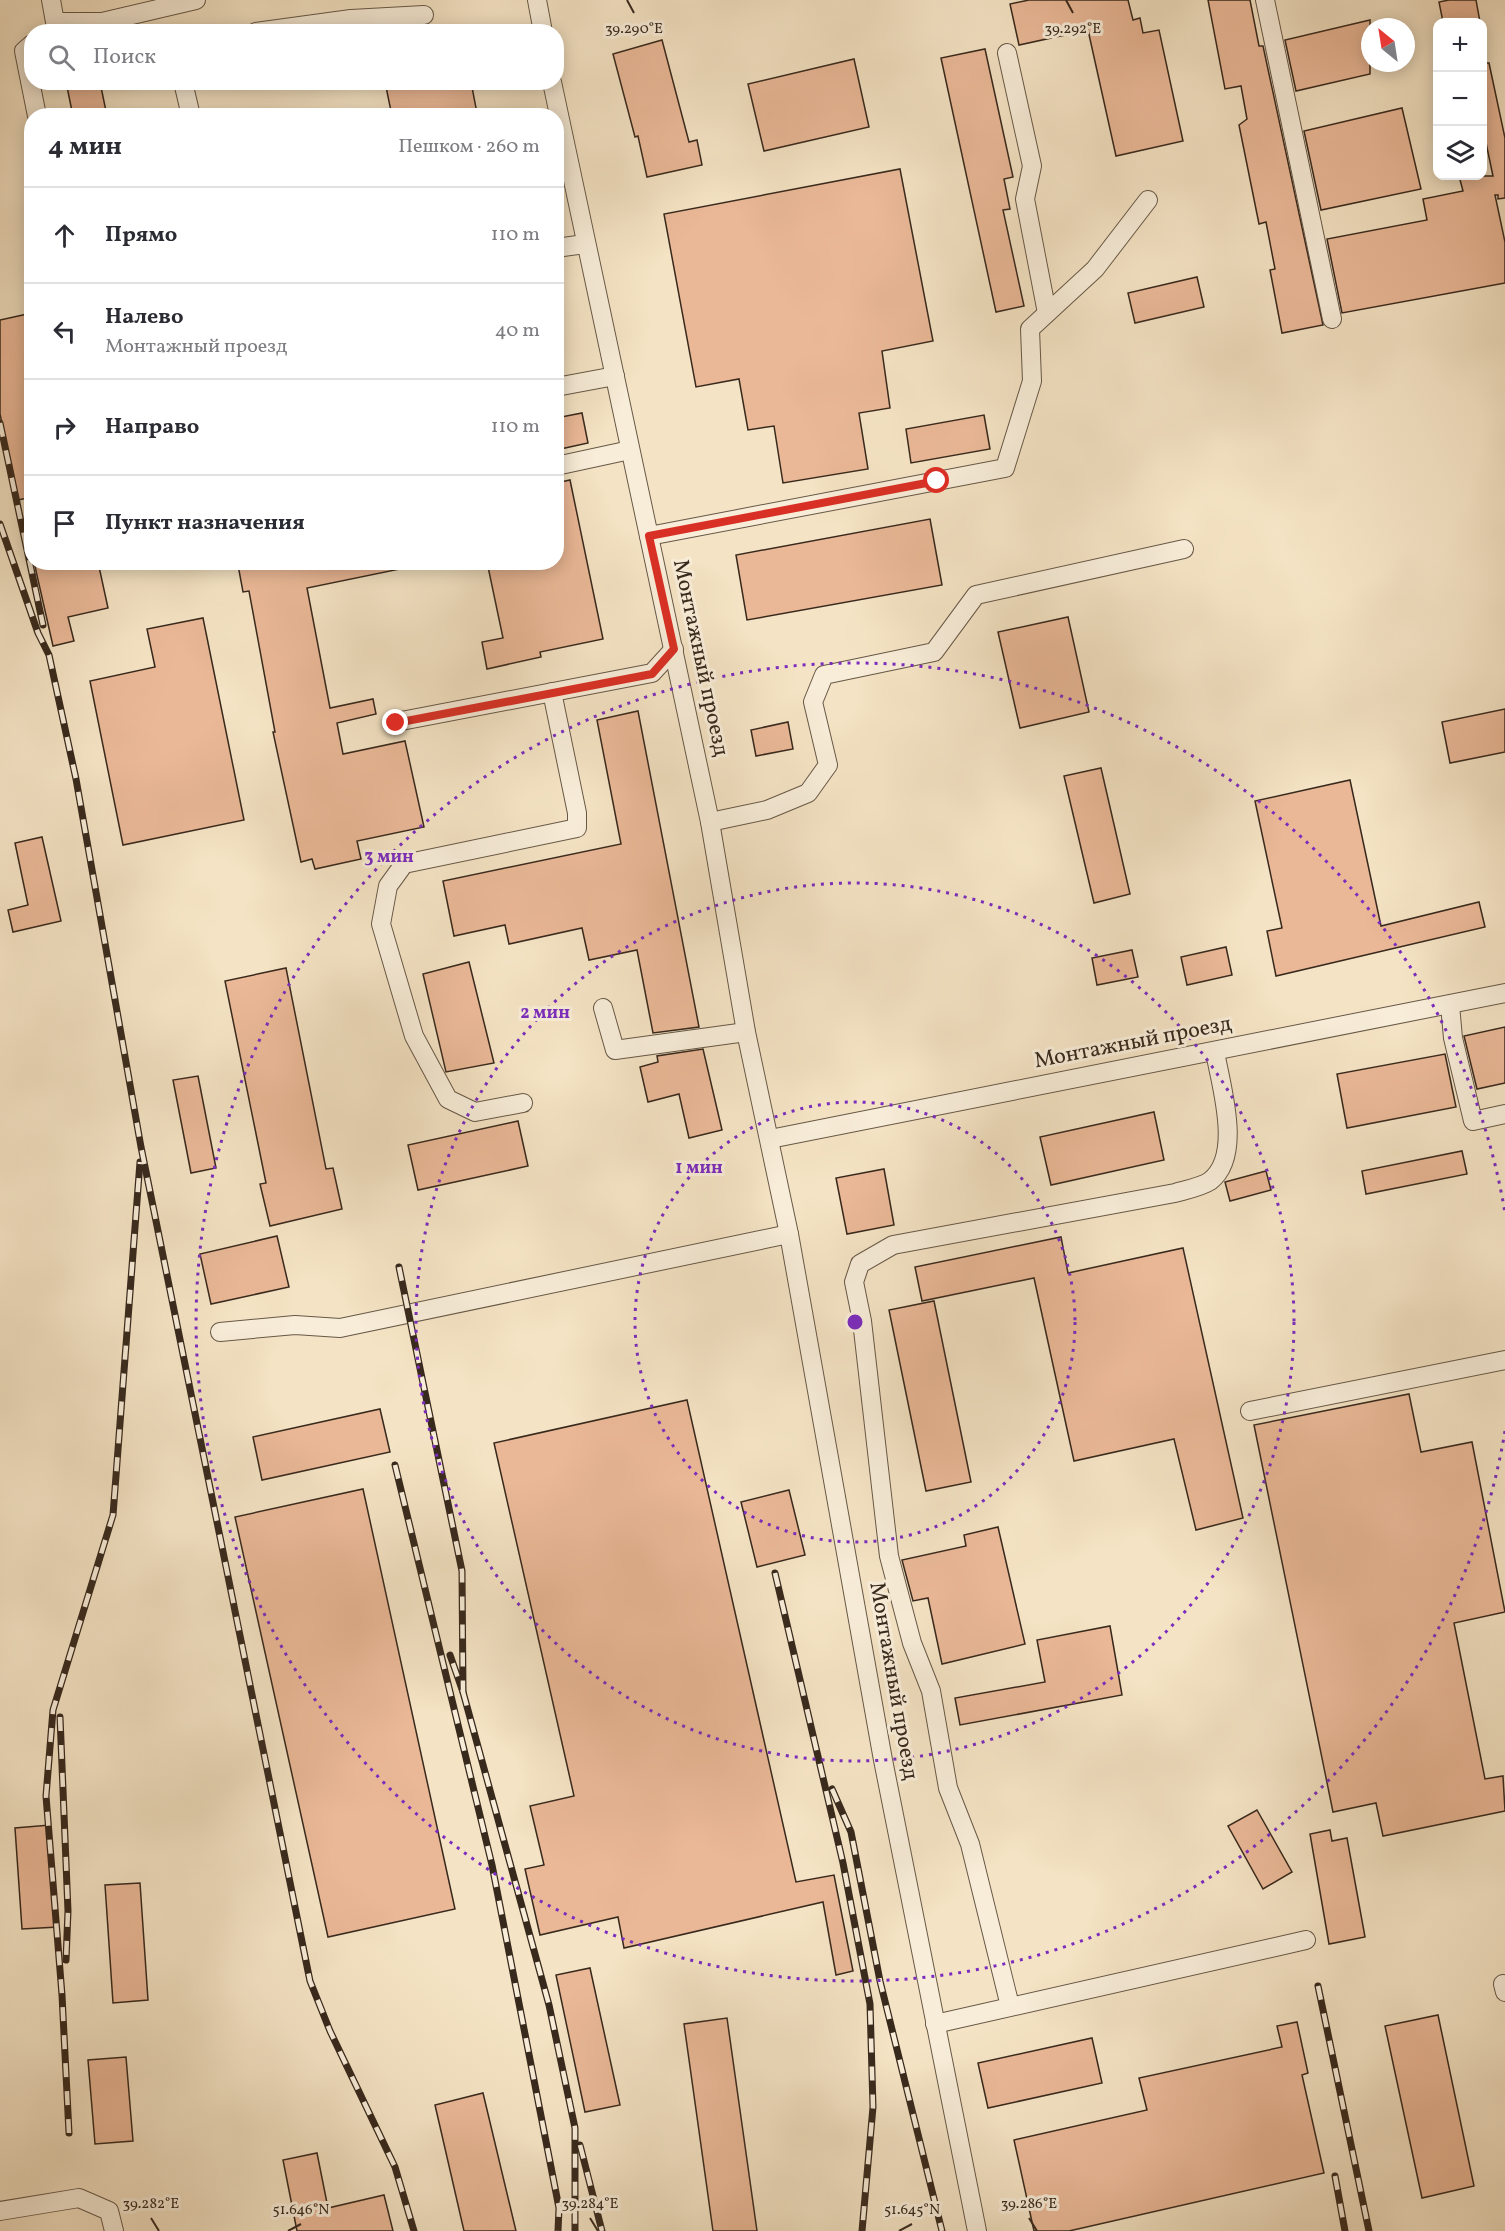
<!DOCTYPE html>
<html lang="ru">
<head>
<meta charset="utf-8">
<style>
	:root { --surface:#fff; --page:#f2f2f3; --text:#2b2b33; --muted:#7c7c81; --line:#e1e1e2 }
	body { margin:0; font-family:Vollkorn,serif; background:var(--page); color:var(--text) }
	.controls { position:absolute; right:18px; top:18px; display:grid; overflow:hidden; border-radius:12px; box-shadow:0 3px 15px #0003 }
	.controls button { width:54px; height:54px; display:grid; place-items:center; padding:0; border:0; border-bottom:2px solid var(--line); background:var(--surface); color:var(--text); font:30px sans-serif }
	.compass { position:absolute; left:1361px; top:18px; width:54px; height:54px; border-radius:50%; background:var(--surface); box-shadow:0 3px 15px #0003; rotate:330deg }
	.stop { position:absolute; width:18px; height:18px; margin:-14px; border:4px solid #d93025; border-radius:50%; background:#fff }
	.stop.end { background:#d93025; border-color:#fff; box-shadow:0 2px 6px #0008 }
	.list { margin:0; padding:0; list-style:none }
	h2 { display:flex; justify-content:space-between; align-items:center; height:78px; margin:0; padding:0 24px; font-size:26px }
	h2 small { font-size:20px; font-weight:400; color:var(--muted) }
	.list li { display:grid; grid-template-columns:39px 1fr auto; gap:18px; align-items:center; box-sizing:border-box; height:96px; padding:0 24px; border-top:2px solid var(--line) }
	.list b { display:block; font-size:22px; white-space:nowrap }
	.list p { margin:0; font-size:20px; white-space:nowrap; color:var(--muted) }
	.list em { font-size:20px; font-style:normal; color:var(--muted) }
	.icon { flex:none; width:33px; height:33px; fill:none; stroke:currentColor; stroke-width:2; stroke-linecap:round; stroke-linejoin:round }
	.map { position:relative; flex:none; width:1505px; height:2231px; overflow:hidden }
	.search { position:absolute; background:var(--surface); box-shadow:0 3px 15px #0003; left:24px; top:24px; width:540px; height:66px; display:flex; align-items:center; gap:15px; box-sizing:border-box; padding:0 21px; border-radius:24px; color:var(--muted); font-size:22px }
	.panel { position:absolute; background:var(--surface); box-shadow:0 3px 15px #0003; left:24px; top:108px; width:540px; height:462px; border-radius:24px }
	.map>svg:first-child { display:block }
	.building { fill:#eab897; stroke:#38291d; stroke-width:1.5 }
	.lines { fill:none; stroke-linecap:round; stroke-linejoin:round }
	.minor-casing { stroke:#675847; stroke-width:20 }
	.minor { stroke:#f8edd9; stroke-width:18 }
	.rail-casing { stroke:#38291d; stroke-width:7 }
	.rail { stroke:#f8edd9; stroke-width:4.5; stroke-dasharray:14; stroke-linecap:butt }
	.route { stroke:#d93025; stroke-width:8 }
	.ticks { fill:none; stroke:#38291d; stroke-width:2 }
	.ring { fill:none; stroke:#7b2cbf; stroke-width:3; stroke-dasharray:3 6 }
	.labels { text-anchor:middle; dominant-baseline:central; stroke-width:6; stroke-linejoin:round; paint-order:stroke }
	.street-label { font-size:22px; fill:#38291d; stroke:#f8edd9 }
	.ticks-label { font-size:15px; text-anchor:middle; fill:#38291d; stroke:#f8edd9; stroke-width:6; stroke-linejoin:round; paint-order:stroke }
	.centre { fill:#7b2cbf; stroke:#f8edd9; stroke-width:3 }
	.ring-label { font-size:18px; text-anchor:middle; font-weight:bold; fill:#7b2cbf; stroke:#f8edd9; stroke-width:6; stroke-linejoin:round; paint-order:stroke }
</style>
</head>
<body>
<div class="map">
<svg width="1505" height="2231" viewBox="0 0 1505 2231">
	<rect width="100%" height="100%" fill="#f4e3c4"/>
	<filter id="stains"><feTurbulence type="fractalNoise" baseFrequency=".00333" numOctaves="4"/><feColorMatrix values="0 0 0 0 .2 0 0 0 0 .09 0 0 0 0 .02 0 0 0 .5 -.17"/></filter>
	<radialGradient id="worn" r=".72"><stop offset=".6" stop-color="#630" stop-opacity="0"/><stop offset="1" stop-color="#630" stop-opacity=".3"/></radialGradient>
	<!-- building -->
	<g class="building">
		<polygon points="1029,0 1128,0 1133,20 1140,18 1143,33 1159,30 1183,141 1116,156 1088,30 1019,45 1010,4"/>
		<polygon points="1208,0 1250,0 1259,46 1263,46 1323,325 1282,333 1270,270 1275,269 1266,222 1259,224 1239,125 1247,119 1241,86 1225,89"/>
		<polygon points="1449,0 1476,0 1480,22 1443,22 1439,2"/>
		<polygon points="1370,20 1370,74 1296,91 1285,40"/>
		<polygon points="662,40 689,142 697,140 702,165 647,177 638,136 635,137 613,54"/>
		<polygon points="985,49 1013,177 1004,179 1010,209 1003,210 1024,306 996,312 941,58"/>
		<polygon points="854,59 869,127 764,151 748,84"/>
		<polygon points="1482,63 1489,63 1505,138 1505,198 1498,199 1498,195 1495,195 1505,242 1505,283 1342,313 1327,239 1427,220 1423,199 1463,191 1459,176 1493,176 1482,124"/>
		<polygon points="66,82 100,82 107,116 73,116"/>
		<polygon points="385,82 471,82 477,113 392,116"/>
		<polygon points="1402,108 1421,189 1321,210 1304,131"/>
		<polygon points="900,169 933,341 882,351 890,408 859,413 868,469 783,483 774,426 748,430 739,379 696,387 664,214"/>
		<polygon points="1197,277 1204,307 1135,323 1128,293"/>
		<polygon points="32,313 32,497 18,500 0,414 0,320"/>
		<polygon points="582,413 588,443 556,450 556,418"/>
		<polygon points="984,415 990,449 911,463 906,429"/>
		<polygon points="570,480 603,639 540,652 541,657 487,669 482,642 503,638 487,562 556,562 556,483"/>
		<polygon points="930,519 942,585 747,620 736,555"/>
		<polygon points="34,562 98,562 108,608 68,617 74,641 53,646"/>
		<polygon points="251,562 399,562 400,569 307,588 330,708 373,699 376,714 337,723 343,754 405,741 424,827 357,841 361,859 315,869 312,859 301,862 273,732 275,732 249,591 243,592 238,565"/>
		<polygon points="1068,617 1089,712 1020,728 998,632"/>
		<polygon points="203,618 244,820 123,845 90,681 155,667 147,629"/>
		<polygon points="1505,709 1505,752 1450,763 1442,722"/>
		<polygon points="638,711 699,1027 653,1033 637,950 589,960 582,928 509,944 505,925 454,936 443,881 621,844 597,720"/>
		<polygon points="788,722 793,749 756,756 751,730"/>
		<polygon points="1101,768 1130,894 1094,903 1064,776"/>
		<polygon points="1350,780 1381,926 1479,902 1485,927 1276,976 1267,931 1282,928 1255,801"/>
		<polygon points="42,837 61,921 13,932 8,910 28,905 15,843"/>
		<polygon points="1226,947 1232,975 1187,985 1181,957"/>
		<polygon points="1132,950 1138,977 1097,985 1092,958"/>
		<polygon points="469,962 494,1063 446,1072 423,974"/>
		<polygon points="286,968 326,1169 333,1168 342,1209 270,1226 260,1184 266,1183 225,981"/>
		<polygon points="1505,1027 1505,1083 1477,1089 1464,1036"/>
		<polygon points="703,1049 722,1130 689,1138 679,1094 648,1102 640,1067 658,1062 657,1056"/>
		<polygon points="1445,1054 1456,1107 1347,1128 1337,1074"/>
		<polygon points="198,1076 216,1168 191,1173 173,1080"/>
		<polygon points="1154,1112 1164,1160 1051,1185 1040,1137"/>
		<polygon points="518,1121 528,1166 418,1190 408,1145"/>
		<polygon points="1462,1151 1467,1174 1366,1194 1362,1171"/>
		<polygon points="884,1169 894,1225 847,1234 836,1178"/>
		<polygon points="1266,1171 1271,1190 1230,1201 1225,1182"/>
		<polygon points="277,1236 289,1287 211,1304 200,1254"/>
		<polygon points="1061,1237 1068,1273 1183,1248 1243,1518 1196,1530 1174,1439 1074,1461 1034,1278 922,1301 915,1267"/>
		<polygon points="934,1301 971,1482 926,1491 889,1310"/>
		<polygon points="1409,1394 1421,1452 1472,1442 1505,1612 1454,1623 1485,1779 1503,1776 1505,1811 1383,1836 1376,1803 1333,1812 1254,1425"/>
		<polygon points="687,1400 796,1882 834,1875 853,1971 836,1975 823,1902 624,1948 618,1917 540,1935 525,1869 544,1865 530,1806 574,1796 494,1443"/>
		<polygon points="380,1409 390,1452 262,1480 253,1437"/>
		<polygon points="363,1489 455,1909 328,1937 235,1517"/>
		<polygon points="789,1490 805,1555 757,1567 741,1502"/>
		<polygon points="998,1527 1025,1644 942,1664 928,1598 913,1601 902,1560 966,1546 964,1535"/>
		<polygon points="1110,1626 1122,1695 960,1725 955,1698 1045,1682 1037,1640"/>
		<polygon points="1257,1810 1292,1872 1263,1889 1228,1826"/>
		<polygon points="50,1825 58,1927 22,1929 15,1828"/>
		<polygon points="1330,1830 1332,1841 1347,1838 1365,1937 1329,1944 1310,1834"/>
		<polygon points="140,1883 148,2000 113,2003 105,1885"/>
		<polygon points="590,1968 620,2105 585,2112 556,1975"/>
		<polygon points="1438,2015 1474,2186 1422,2198 1385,2026"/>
		<polygon points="727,2018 757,2231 713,2231 684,2024"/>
		<polygon points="1297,2022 1308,2073 1302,2075 1324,2173 1069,2231 1034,2231 1014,2140 1147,2110 1139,2078 1282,2047 1277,2026"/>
		<polygon points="1092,2038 1102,2083 988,2108 978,2063"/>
		<polygon points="126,2057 133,2141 95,2144 88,2060"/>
		<polygon points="483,2093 516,2231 464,2231 435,2105"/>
		<polygon points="317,2153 328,2208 384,2195 393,2231 297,2231 283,2160"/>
	</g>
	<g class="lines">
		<!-- minor casing -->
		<g class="minor-casing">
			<g id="minor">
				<polyline points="51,0 55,22 102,22 196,0"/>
				<polyline points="537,0 543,32"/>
				<polyline points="1265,0 1332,319"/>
				<polyline points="256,32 351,19 424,15"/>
				<polyline points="32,44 24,51 37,116"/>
				<polyline points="1007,53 1032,166 1025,199 1047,313"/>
				<polyline points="183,82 191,116"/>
				<polyline points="552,82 710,822 746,1032 789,1234 883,1760 977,2231"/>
				<polyline points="556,248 585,244"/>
				<polyline points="556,387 615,376"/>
				<polyline points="556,466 630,450"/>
				<polyline points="649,536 1005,468 1032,381 1030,329 1095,269 1148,200"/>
				<polyline points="396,722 652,673 674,649"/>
				<polyline points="710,822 767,810 808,793 828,765 813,702 824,675 934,652 976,595 1184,549"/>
				<polyline points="1450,1005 1453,1038 1473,1121 1505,1114"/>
				<polyline points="603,1008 615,1050 746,1032"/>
				<polyline points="523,1103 475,1112 448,1099 414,1036 381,924 388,886 404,864 577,828 577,813 552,692"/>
				<polyline points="770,1139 1505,993"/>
				<polyline points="220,1332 295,1325 340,1328 789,1234"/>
				<polyline points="1250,1411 1505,1360"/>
				<polyline points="1503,1984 1505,1992"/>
				<path d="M1010 2006 970 1844 948 1788 931 1691 912 1643 889 1556 862 1321 854 1282 860 1264 893 1245 1175 1193C1185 1190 1201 1187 1210 1181 1243 1156 1221 1086 1215 1052"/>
				<polyline points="935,2024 1306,1940"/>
				<polyline points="0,2211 79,2198 109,2211 114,2231"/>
			</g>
		</g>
		<!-- minor -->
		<use href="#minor" class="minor"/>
		<!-- rail casing -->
		<g class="rail-casing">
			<g id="rail">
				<polyline points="0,423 43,625"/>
				<polyline points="0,524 38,633 49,655 76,779 141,1147 310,1981 330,2031 395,2167 414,2231"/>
				<polyline points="399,1267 462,1571 463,1692 450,1655"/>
				<polyline points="395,1465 492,1865 559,2208 558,2231"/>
				<polyline points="775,1573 843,1863 870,2004 873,2107 862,2231"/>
				<polyline points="463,1692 549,2005 575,2128 575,2231"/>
				<polyline points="60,1717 68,1911 66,1960"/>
				<polyline points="832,1789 851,1832 880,1981 942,2231"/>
				<polyline points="1318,1986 1369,2231"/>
				<polyline points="69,2133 62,1995 46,1796 53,1710 113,1515 140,1162"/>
				<polyline points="580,2145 602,2231"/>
				<polyline points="1335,2176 1345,2231"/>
			</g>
		</g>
		<!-- rail -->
		<use href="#rail" class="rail"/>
	</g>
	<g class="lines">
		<!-- route -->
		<polyline class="route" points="396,723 652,674 674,649 649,536 937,481"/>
	</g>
	<!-- ticks -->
	<path class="ticks" d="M627 0 634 13M1066 0 1073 13M151 2218 159 2231M590 2218 598 2231M1029 2218 1037 2231M288 2231 301 2224M899 2231 912 2224"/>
	<!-- distance rings -->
	<g class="ring">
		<circle cx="855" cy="1322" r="220"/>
		<circle cx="855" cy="1322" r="439"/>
		<path d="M1505 1431A659 659 0 1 1 1505 1213"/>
	</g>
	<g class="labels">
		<!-- street labels -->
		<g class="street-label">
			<text transform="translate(700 658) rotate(78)">Монтажный проезд</text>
			<text transform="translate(1133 1043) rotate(-11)">Монтажный проезд</text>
			<text transform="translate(893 1681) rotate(80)">Монтажный проезд</text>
		</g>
	</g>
	<g class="ticks-label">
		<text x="634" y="33">39.290°E</text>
		<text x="1073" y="33">39.292°E</text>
		<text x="151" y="2208">39.282°E</text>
		<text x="590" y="2208">39.284°E</text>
		<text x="1029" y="2208">39.286°E</text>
		<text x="301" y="2214">51.646°N</text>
		<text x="912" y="2214">51.645°N</text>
	</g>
	<circle cx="855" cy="1322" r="9" class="centre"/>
	<g class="ring-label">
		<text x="389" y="862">3 мин</text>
		<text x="545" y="1018">2 мин</text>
		<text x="699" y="1173">1 мин</text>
	</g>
	<rect width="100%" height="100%" filter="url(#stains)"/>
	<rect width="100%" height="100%" fill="url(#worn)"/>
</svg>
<div class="controls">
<button>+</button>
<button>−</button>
<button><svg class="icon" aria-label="layers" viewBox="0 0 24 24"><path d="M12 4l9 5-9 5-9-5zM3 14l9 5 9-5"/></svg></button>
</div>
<svg class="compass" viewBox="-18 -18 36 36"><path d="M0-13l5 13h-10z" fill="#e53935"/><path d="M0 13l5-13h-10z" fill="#7c7c81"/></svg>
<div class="stop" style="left:937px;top:481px"></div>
<div class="stop end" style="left:396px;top:723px"></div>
<div class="search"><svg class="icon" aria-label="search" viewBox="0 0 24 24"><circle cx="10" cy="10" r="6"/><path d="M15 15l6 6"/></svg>Поиск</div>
<section class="panel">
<h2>4 мин<small>Пешком · 260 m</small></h2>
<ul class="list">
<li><svg class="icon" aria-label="ahead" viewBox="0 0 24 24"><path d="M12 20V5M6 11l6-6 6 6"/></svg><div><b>Прямо</b></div><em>110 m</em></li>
<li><svg class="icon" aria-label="left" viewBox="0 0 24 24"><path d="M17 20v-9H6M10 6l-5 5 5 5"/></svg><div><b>Налево</b><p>Монтажный проезд</p></div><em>40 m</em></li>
<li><svg class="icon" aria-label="right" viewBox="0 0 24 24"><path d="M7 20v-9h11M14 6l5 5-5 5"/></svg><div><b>Направо</b></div><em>110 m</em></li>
<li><svg class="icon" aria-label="arrive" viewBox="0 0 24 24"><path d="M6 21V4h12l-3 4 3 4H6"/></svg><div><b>Пункт назначения</b></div></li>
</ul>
</section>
</div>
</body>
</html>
